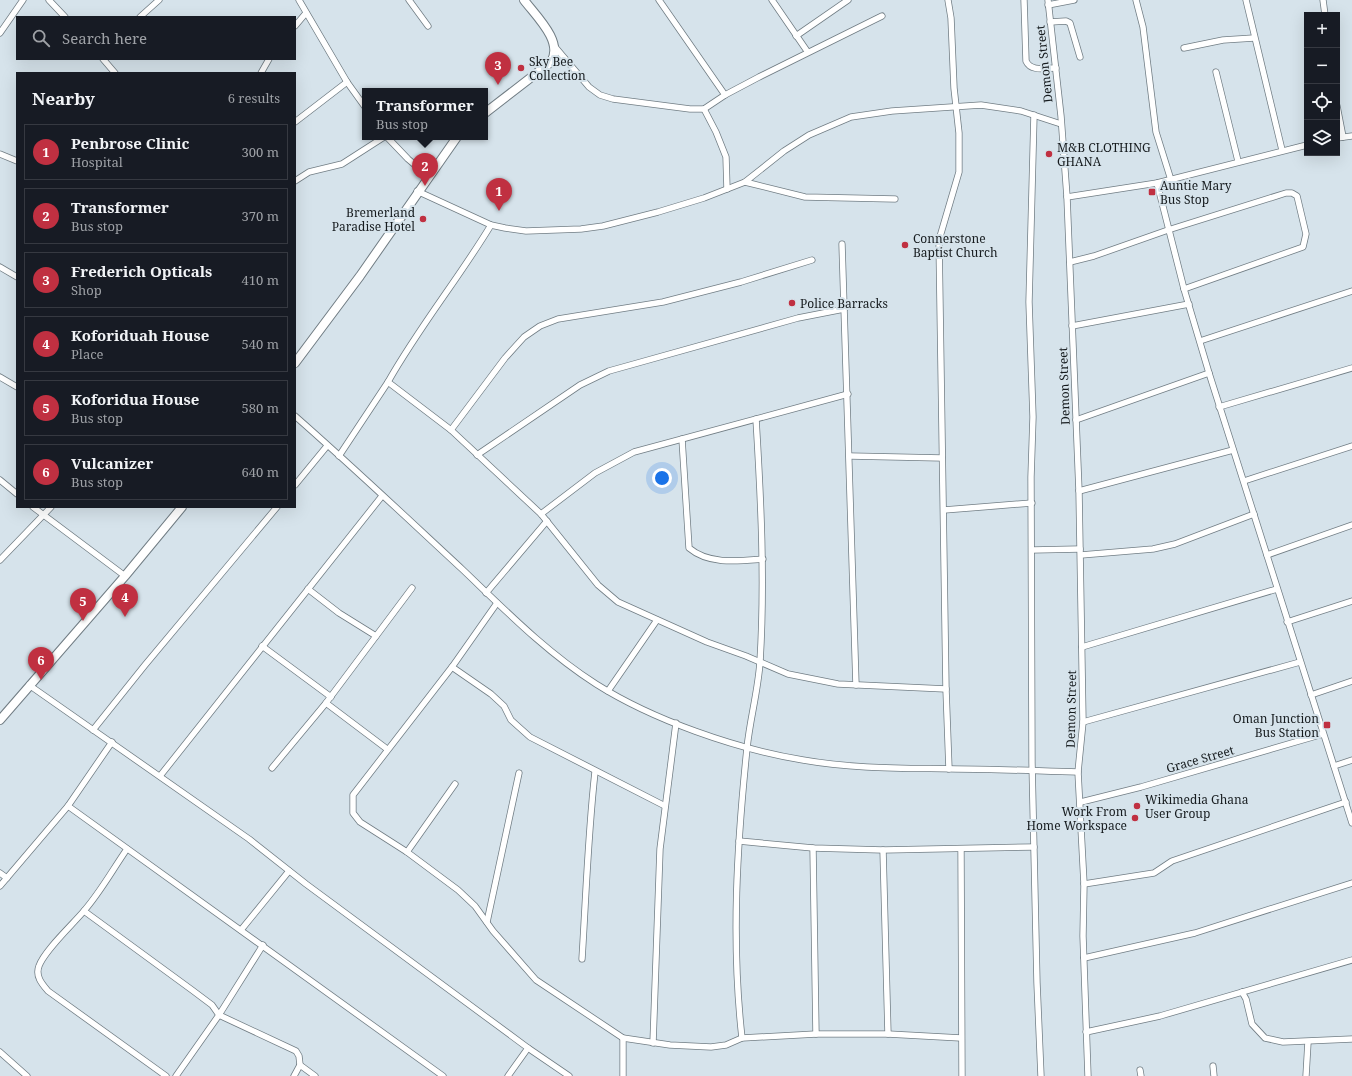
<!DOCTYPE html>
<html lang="en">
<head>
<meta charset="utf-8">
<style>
	:root { --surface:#171b24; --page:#20242c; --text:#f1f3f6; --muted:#9ea1a6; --line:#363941; --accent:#c03041 }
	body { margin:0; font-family:"Noto Serif",serif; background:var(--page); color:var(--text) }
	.controls { position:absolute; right:12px; top:12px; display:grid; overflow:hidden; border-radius:0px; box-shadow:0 4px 16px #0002 }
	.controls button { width:36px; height:36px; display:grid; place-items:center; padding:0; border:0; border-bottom:1px solid var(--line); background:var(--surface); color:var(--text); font:20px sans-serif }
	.you { position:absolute; left:662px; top:478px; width:14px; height:14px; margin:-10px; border:3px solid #fff; border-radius:50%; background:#1a73e8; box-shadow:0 0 0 6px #1a73e833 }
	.badge { display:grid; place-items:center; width:26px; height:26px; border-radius:50%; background:var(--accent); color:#fff; font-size:13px; font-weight:700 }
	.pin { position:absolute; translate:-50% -33px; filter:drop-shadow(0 1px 2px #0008) }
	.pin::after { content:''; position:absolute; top:21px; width:14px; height:12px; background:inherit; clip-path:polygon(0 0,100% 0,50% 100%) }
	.popup { position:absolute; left:362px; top:88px; width:126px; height:52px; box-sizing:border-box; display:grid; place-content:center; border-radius:0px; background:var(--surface); filter:drop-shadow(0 1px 3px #0005); font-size:13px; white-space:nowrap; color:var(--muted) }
	.popup b { font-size:15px; color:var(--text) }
	.popup::after { content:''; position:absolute; left:50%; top:100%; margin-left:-8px; border:8px solid transparent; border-top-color:var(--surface) }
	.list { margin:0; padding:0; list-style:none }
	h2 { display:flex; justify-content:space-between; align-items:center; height:52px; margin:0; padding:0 16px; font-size:17px }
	h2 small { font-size:13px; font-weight:400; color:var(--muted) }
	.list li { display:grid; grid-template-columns:26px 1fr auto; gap:12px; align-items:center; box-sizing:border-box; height:56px; margin:0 8px 8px; padding:0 8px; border:1px solid var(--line); border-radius:0px }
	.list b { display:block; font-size:15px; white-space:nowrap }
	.list p { margin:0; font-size:13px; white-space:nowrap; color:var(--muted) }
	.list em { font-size:13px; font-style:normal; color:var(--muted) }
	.icon { flex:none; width:22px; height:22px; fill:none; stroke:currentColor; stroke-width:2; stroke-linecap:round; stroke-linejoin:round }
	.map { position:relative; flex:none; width:1352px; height:1076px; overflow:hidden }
	.search { position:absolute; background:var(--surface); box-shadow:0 4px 16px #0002; left:16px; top:16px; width:280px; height:44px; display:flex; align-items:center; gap:10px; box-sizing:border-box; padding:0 14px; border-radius:0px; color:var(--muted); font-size:15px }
	.panel { position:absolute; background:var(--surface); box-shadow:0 4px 16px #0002; left:16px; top:72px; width:280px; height:436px; border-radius:0px }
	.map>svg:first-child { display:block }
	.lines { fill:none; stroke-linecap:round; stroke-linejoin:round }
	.street-casing { stroke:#717d84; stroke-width:7 }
	.secondary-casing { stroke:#717d84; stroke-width:10 }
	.street { stroke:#fff; stroke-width:5.5 }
	.secondary { stroke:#fff; stroke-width:8 }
	.poi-dot { fill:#c03041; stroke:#d6e3eb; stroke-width:1.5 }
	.labels { text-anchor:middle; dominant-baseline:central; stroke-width:4; stroke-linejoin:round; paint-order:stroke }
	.poi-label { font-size:12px; fill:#161b1e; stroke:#d6e3eb; text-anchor:start }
	.street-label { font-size:12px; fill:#161b1e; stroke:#d6e3eb }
</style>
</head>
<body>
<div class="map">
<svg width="1352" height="1076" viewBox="0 0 1352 1076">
	<rect width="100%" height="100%" fill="#d6e3eb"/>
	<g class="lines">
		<!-- street casing -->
		<g class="street-casing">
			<g id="street">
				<polyline points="49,0 65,17"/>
				<polyline points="299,0 347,82 365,107"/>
				<polyline points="409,0 428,26"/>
				<polyline points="659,0 725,95"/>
				<polyline points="772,0 807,51"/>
				<polyline points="948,0 951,18 954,88 959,133 959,172 939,240 946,689 949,769"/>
				<path d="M1024 0 1026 61C1031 72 1045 68 1056 68"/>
				<polyline points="1048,0 1061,116 1067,197 1079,491 1083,722 1078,772 1084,884 1083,936 1088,1076"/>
				<polyline points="1136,0 1143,27 1156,132 1171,180"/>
				<polyline points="1246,0 1282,150"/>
				<polyline points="1323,0 1325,15"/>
				<polyline points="1048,5 1074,0"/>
				<polyline points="140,17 159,0"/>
				<polyline points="1050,22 1066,21 1070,23 1080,57"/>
				<polyline points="295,26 306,13"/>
				<polyline points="0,33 23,0"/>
				<polyline points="796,36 848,0"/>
				<polyline points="556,48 589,87 600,95 613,99 690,109 704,109 725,95 759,77 882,16"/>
				<polyline points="1184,48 1223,40 1254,38"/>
				<polyline points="103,59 115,73"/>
				<polyline points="1216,72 1238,161"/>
				<polyline points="261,73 269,59"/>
				<polyline points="1337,106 1343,137"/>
				<polyline points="704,109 716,132 726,157 727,189"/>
				<polyline points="1034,115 1029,302 1033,417 1031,477 1032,763 1037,983 1041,1076"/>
				<polyline points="295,122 347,82"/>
				<polyline points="387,137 408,159 428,176"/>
				<polyline points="1337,138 1352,136"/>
				<polyline points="0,154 17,161"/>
				<polyline points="295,181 309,172 342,164 384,137"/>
				<polyline points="745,182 805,197 895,199"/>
				<polyline points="1157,183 1184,289 1209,373 1352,823"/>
				<polyline points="417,191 491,225 505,228 526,231 581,229 603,226 658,212 704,198 745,182 784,151 809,135 851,117 892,111 981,105 1021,111 1061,124"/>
				<polyline points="1067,197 1157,183 1307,145"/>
				<path d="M491 225C459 278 419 327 388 382L451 430 541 514 598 585 618 602 707 642 746 656 788 674 838 684 946 689"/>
				<polyline points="842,244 856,685"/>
				<polyline points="1070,262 1094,256 1168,230 1286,193 1292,193 1297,196 1306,234 1303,247 1184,289"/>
				<polyline points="0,267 17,277"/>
				<polyline points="1072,326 1189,304"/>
				<polyline points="1200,341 1352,291"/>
				<polyline points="0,377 17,387"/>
				<polyline points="1219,407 1352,368"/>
				<path d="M295 416C352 466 407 518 462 569 505 610 546 652 596 684 653 720 736 749 803 760 854 769 905 768 956 769 997 769 1038 771 1078 772"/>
				<polyline points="1076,420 1209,373"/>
				<polyline points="451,430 505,358 524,337 540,326 558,319 663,302 741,282 812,260"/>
				<path d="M682 439 689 548C709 565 739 561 763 559"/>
				<polyline points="477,455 580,385 609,371 798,318 844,309"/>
				<polyline points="339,456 388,382"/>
				<polyline points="850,456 942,458"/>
				<polyline points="0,480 17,494"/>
				<polyline points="1244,481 1352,446"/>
				<polyline points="295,485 327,446"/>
				<polyline points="1079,491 1233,450"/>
				<polyline points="33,507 125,576"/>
				<polyline points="944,510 1032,503"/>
				<polyline points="541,514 595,473 634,452 848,394"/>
				<polyline points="1032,550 1080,549"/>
				<polyline points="1081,555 1153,549 1175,544 1254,514"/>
				<polyline points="1267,555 1352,525"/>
				<polyline points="0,560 51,507"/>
				<polyline points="308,589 339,613 376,636"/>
				<polyline points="486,593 547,521"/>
				<polyline points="497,603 452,667 353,795 353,813 360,822 407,852 458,890 475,906 493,931 536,980 623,1038 670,1045 711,1047 726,1045 742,1038 816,1034 888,1034 961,1038"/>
				<polyline points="1287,622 1352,601"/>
				<polyline points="262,646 331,697"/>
				<polyline points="1082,647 1277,589"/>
				<polyline points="452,667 491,694 504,706 511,720 530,737 665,806"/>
				<polyline points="29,685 249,839 306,884 528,1048 569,1076"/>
				<polyline points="608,691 657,620"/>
				<polyline points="1311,695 1352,681"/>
				<polyline points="326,703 387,749"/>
				<polyline points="1083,722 1300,662"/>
				<polyline points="93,730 145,665 277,507"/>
				<polyline points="1334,766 1352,760"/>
				<polyline points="272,768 326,703 412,588"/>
				<polyline points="160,776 382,496"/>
				<polyline points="1081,802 1141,787 1323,734"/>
				<polyline points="68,806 443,1076"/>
				<polyline points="739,841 813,848 883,850 1034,847"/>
				<polyline points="813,848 816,1034"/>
				<path d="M127 849C113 869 100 893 83 912 72 925 44 951 39 966 35 976 42 984 48 991L166 1076"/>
				<polyline points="961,849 962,1076"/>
				<polyline points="883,850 888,1034"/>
				<polyline points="407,852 455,784"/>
				<polyline points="0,873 7,878"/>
				<polyline points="1084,884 1154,873 1172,861 1346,802"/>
				<polyline points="0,886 68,806 112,742"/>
				<polyline points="84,911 192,990 212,1005 219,1015 296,1051 299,1056 300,1065 315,1076"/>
				<polyline points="487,922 519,773"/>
				<polyline points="241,930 289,871"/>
				<polyline points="1084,958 1195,933 1352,883"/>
				<path d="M582 959C586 896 588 834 595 772"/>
				<polyline points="1242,992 1246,999 1252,1024 1265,1038 1283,1042 1352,1039"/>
				<polyline points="1086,1032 1160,1016 1352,960"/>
				<polyline points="623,1038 623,1076"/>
				<path d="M742 1038C731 941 737 845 747 748 750 719 758 691 760 662 765 581 761 500 756 419"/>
				<polyline points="653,1043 660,849 676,723"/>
				<polyline points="0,1052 27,1076"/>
				<polyline points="1213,1066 1214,1076"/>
				<polyline points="1140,1070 1141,1076"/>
				<polyline points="176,1076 219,1015 263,945"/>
				<polyline points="294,1076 300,1065"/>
				<polyline points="508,1076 528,1048"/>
				<polyline points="1306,1076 1308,1042"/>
			</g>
		</g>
		<!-- secondary casing -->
		<g class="secondary-casing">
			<g id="secondary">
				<path d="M485 113 551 62C564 42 536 16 524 0"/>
				<polyline points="295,363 360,276 457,137"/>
				<polyline points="0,720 125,576 182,507"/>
			</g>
		</g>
		<!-- street -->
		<use href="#street" class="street"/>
		<!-- secondary -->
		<use href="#secondary" class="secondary"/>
	</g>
	<!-- markers -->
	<g class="poi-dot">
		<circle cx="521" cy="68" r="4"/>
		<circle cx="1049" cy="154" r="4"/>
		<rect x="1148" y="188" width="8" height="8" rx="2"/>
		<circle cx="423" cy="219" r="4"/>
		<circle cx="905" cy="245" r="4"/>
		<circle cx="792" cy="303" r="4"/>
		<rect x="1323" y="721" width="8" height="8" rx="2"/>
		<circle cx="1137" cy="806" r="4"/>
		<circle cx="1135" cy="818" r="4"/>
	</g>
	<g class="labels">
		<!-- poi labels -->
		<g class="poi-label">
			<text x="529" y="61">Sky Bee<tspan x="529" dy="14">Collection</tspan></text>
			<text x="1057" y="147">M&amp;B CLOTHING<tspan x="1057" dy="14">GHANA</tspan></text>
			<text x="1160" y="185">Auntie Mary<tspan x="1160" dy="14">Bus Stop</tspan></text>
			<text x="415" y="212" text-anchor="end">Bremerland<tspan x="415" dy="14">Paradise Hotel</tspan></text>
			<text x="913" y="238">Connerstone<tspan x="913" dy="14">Baptist Church</tspan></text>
			<text x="800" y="303">Police Barracks</text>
			<text x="1319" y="718" text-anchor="end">Oman Junction<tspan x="1319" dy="14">Bus Station</tspan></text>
			<text x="1145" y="799">Wikimedia Ghana<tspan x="1145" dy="14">User Group</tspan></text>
			<text x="1127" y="811" text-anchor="end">Work From<tspan x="1127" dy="14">Home Workspace</tspan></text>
		</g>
		<!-- street labels -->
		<g class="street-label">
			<text transform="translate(1044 64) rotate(-96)">Demon Street</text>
			<text transform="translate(1064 386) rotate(-92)">Demon Street</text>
			<text transform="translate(1071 709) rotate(-89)">Demon Street</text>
			<text transform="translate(1200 759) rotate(-16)">Grace Street</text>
		</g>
	</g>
</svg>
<div class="controls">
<button>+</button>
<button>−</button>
<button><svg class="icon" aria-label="locate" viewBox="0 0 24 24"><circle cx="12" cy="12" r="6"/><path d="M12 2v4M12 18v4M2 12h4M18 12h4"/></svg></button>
<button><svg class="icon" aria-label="layers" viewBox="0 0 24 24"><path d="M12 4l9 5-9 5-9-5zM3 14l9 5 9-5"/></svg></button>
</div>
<div class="you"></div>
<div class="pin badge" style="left:499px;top:211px">1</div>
<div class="pin badge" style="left:425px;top:186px">2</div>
<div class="popup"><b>Transformer</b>Bus stop</div>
<div class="pin badge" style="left:498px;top:85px">3</div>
<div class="pin badge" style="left:125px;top:617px">4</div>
<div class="pin badge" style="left:83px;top:621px">5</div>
<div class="pin badge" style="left:41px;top:680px">6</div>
<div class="search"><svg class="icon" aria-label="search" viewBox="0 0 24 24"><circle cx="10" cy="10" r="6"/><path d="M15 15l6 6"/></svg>Search here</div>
<section class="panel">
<h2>Nearby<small>6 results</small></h2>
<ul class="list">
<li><span class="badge">1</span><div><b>Penbrose Clinic</b><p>Hospital</p></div><em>300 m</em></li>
<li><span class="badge">2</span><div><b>Transformer</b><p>Bus stop</p></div><em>370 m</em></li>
<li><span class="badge">3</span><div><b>Frederich Opticals</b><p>Shop</p></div><em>410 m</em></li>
<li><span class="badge">4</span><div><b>Koforiduah House</b><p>Place</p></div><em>540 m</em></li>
<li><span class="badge">5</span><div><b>Koforidua House</b><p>Bus stop</p></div><em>580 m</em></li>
<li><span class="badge">6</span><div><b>Vulcanizer</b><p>Bus stop</p></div><em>640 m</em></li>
</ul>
</section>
</div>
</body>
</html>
